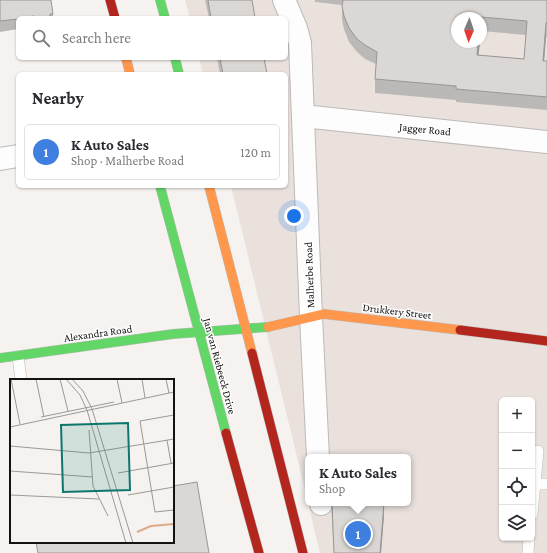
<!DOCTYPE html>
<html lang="en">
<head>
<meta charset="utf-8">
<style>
	:root { --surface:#fff; --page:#f2f2f3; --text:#2b2b33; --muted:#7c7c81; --line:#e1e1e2; --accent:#db2777 }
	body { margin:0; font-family:"Crimson Pro",serif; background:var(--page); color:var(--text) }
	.controls { position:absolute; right:12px; bottom:12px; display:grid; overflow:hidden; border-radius:6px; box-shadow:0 1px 3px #0004 }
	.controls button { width:36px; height:36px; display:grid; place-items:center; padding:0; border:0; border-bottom:1px solid var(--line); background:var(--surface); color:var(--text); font:20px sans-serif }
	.compass { position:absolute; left:451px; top:12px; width:36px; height:36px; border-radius:50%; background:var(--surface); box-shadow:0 1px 3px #0004; rotate:182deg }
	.you { position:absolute; left:294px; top:216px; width:14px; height:14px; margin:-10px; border:3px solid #fff; border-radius:50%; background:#1a73e8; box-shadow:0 0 0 6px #1a73e833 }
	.badge { display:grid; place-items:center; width:26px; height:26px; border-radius:50%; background:var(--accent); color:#fff; font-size:13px; font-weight:700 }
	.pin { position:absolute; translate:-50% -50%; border:2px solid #fff; box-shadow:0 1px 4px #0006 }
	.popup { position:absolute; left:305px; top:454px; width:106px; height:52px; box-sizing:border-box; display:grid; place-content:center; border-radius:6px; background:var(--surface); filter:drop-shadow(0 1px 3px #0005); font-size:13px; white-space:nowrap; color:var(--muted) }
	.popup b { font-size:15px; color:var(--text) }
	.popup::after { content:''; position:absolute; left:50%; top:100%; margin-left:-8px; border:8px solid transparent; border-top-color:var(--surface) }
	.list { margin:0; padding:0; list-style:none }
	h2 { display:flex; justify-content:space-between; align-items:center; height:52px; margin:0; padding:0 16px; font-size:17px }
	h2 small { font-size:13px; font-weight:400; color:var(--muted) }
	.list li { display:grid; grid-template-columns:26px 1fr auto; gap:12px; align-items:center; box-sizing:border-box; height:56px; margin:0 8px 8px; padding:0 8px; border:1px solid var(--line); border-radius:6px }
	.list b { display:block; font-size:15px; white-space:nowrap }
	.list p { margin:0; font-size:13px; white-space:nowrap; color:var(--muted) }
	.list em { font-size:13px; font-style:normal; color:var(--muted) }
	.icon { flex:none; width:22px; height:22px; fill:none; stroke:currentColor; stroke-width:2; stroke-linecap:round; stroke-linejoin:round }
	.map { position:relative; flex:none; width:547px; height:553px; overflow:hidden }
	.search { position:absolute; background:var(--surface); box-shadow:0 1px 3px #0004; left:16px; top:16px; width:272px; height:44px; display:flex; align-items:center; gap:10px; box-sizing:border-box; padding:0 14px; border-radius:6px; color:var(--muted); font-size:15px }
	.panel { position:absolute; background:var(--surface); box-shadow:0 1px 3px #0004; left:16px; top:72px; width:272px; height:116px; border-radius:6px }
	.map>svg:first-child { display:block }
	.built { fill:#eae1dd; fill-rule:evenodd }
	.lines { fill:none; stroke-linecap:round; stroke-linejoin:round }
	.lane-casing { stroke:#bcbab8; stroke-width:12 }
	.street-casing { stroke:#bcbab8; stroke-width:24 }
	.fast-casing { stroke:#bcbab8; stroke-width:10 }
	.slow-casing { stroke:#bcbab8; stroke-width:10 }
	.jam-casing { stroke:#bcbab8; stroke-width:10 }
	.lane { stroke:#fefdfd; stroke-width:11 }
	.street { stroke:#fefdfd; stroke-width:22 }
	.fast { stroke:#63d668; stroke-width:9 }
	.slow { stroke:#ff974d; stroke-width:9 }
	.jam { stroke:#b3261e; stroke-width:9 }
	.wall { fill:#bbb9b7; fill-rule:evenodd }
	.shaded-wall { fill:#999695 }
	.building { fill:#dad7d5; stroke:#999695; fill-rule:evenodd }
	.labels { text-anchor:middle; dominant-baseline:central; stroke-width:3; stroke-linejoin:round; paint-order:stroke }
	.street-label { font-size:11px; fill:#141211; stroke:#fff }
	.inset-river { fill:none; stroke:#dcaa89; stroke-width:2 }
	.inset-road { fill:none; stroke:#9b9896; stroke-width:1 }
	.view { fill:#0f766e; fill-opacity:0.15; stroke:#0f766e; stroke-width:2 }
	.inset-edge { fill:none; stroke:#141211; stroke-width:2 }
</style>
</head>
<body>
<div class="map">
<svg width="547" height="553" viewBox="0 0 547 553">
	<rect width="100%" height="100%" fill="#f5f2ef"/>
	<!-- built -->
	<path class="built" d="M185 0H547V553H320L308 503H408V457H308V502L231 186H286V74H203L199 58H286V18H190ZM457 18H481V42H457ZM502 400H532V538H502Z"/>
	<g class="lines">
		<!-- lane casing -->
		<g class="lane-casing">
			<g id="lane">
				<polyline points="18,356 21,380"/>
				<polyline points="535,484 547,484"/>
				<polyline points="532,514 538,451"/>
				<polyline points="528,553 529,538"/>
			</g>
		</g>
		<!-- street casing -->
		<g class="street-casing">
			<g id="street">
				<polyline points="284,0 296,28 300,43 311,317 318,457"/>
				<polyline points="303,116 547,142"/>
				<polyline points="0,159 18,156"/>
				<polyline points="321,503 321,504"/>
			</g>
		</g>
		<!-- fast casing -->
		<g class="fast-casing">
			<g id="fast">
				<polyline points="160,0 165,18"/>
				<polyline points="175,58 179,74"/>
				<polyline points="160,186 226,433"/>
				<polyline points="0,358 173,334 268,327"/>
			</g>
		</g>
		<!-- slow casing -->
		<g class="slow-casing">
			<g id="slow">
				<polyline points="126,58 130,74"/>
				<polyline points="209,186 252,353"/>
				<polyline points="268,327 324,314 460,330"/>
			</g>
		</g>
		<!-- jam casing -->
		<g class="jam-casing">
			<g id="jam">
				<polyline points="110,0 115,18"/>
				<polyline points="460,330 547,341"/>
				<polyline points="252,353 303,553"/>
				<polyline points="226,433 259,553"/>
			</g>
		</g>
		<!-- lane -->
		<use href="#lane" class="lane"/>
		<!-- street -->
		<use href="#street" class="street"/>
		<!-- fast -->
		<use href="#fast" class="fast"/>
		<!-- slow -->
		<use href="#slow" class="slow"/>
		<!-- jam -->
		<use href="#jam" class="jam"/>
	</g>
	<!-- wall -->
	<g class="wall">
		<polygon points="0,0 53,14 53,18 18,18 18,29 0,32"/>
		<polygon points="205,0 252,0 255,18 209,18"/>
		<path d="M315 0H547V37H546L544 61H547V110L456 102V100L375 93V79L376 64 365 59 357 52 349 42 344 29 342 20V5L315 2ZM457 18H481V31L526 35 524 59 478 55 480 42H457Z"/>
		<polygon points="217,58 264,58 267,74 220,74"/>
		<polygon points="331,503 384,503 384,515 381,553 334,553"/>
	</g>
	<!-- shaded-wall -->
	<g class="shaded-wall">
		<polygon points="546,23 546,37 543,74 543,61"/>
		<polygon points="478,42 480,42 477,69 477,55"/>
		<polygon points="384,503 384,515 381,553 380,553"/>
	</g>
	<!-- building -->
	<g class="building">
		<polygon points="0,0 51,0 53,14 50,14 50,18 34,18 34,16 18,18 18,19 0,21"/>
		<polygon points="208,0 252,0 255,18 211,18"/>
		<path d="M343 0H547V23H546L543 61H547V97L456 89V86L375 79 377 52 365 45 357 39 349 28 344 16 342 6ZM481 17 527 21 524 59 477 55 478 42H457V18H481Z"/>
		<polygon points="220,58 264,58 267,74 223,74"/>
		<polygon points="197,482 209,553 38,553 36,542 173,542 173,486"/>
		<polygon points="332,503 384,503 380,553 334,553"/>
	</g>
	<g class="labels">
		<!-- street labels -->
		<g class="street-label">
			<text transform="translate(425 129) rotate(6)">Jagger Road</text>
			<text transform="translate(309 275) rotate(-92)">Malherbe Road</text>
			<text transform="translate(397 311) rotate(7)">Drukkery Street</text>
			<text transform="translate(98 333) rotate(-8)">Alexandra Road</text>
			<text transform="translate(220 366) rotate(75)">Jan van Riebeeck Drive</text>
		</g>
	</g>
	<!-- overview -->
	<g transform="translate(10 379)">
		<rect width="164" height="164" fill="#f5f2ef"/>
		<path class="inset-river" d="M127 153 141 147 164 145"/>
		<path class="inset-road" d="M1 0 10 45M26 0 34 38M50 0 58 32M56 0 70 16 77 31 116 164M62 0 73 12 82 30 123 164M107 0 112 24M132 0 135 19M156 0 159 14M164 36 130 42 145 133 164 131M31 38 104 23M0 48 164 13M79 51 83 107 98 137M157 61 161 84M0 67 79 74 164 60M0 92 83 98M108 94 164 84M0 116 89 120M118 116 164 108"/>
		<path class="view" d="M118 44 120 111 53 113 51 46Z"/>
		<rect width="164" height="164" class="inset-edge"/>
	</g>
</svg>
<div class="controls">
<button>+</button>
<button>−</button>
<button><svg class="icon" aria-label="locate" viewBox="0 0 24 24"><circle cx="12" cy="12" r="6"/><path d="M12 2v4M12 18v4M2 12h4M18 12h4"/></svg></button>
<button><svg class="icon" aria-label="layers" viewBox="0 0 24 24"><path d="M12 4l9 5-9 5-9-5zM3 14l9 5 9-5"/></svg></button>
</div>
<svg class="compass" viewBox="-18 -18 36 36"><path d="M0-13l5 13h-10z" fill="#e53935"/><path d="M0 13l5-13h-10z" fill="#7c7c81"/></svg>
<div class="you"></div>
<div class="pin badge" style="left:358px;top:534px;background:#3f7fe0">1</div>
<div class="popup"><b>K Auto Sales</b>Shop</div>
<div class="search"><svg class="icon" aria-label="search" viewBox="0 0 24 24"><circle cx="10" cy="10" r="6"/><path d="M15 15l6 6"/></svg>Search here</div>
<section class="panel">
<h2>Nearby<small></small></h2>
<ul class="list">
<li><span class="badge" style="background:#3f7fe0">1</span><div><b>K Auto Sales</b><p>Shop · Malherbe Road</p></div><em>120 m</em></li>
</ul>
</section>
</div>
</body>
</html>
